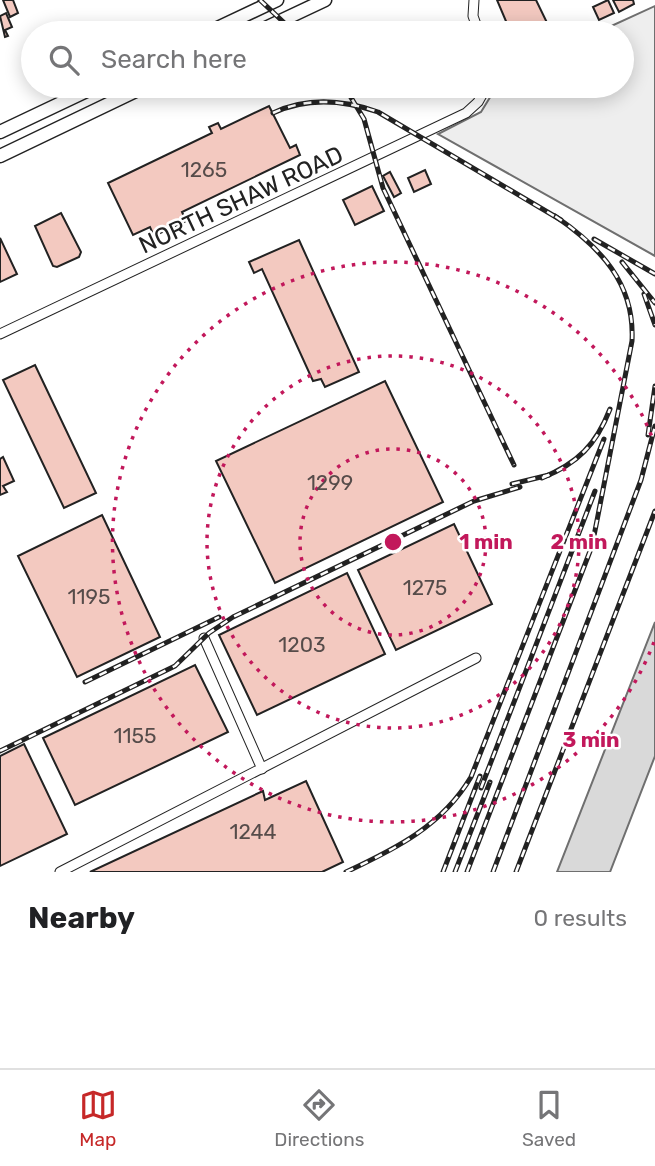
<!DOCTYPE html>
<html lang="en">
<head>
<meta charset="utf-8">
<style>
	:root { --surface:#fff; --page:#f2f2f2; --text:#202124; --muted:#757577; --line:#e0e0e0; --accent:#c62828 }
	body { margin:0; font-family:Rubik,sans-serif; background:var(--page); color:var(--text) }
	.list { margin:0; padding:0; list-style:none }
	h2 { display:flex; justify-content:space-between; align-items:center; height:91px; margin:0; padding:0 28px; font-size:30px }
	h2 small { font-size:23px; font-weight:400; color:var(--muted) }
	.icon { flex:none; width:38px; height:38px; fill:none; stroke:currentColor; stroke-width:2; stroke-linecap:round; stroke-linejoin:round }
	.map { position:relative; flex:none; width:655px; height:872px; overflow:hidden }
	.search { position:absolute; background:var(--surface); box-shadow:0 4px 18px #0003; left:21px; right:21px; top:21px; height:77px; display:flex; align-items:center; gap:18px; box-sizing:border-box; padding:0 24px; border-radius:38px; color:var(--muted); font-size:26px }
	.sheet { height:196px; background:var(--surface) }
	nav { display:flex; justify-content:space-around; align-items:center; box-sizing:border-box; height:98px; border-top:2px solid var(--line); background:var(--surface); font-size:19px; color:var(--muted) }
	nav a { display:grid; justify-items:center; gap:4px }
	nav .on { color:var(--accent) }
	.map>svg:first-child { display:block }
	.green { fill:#eee; stroke:#6f6f6f; stroke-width:2 }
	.water { fill:#d9d9d9; stroke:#6f6f6f; stroke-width:2 }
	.building { fill:#f3c9c0; stroke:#222; stroke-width:2 }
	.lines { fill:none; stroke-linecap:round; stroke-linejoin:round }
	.minor-casing { stroke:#222; stroke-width:11 }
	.highway-casing { stroke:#222; stroke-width:15 }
	.minor { stroke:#fff; stroke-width:9 }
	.highway { stroke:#fff; stroke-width:12 }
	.rail-casing { stroke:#222; stroke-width:5 }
	.rail { stroke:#fff; stroke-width:2.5; stroke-dasharray:8; stroke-linecap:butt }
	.ring { fill:none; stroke:#c2185b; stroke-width:3.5; stroke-dasharray:3.5 7 }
	.labels { text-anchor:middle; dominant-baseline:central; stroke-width:5; stroke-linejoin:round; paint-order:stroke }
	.number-label { font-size:21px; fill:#564c4a }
	.street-label { font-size:24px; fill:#222; stroke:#fff }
	.centre { fill:#c2185b; stroke:#fff; stroke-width:3.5 }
	.ring-label { font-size:21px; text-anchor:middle; font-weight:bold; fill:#c2185b; stroke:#fff; stroke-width:5; stroke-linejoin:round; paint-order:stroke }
</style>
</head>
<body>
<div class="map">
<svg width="655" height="872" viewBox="0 0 655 872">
	<rect width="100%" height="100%" fill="#fff"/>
	<!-- green -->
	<polygon class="green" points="655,6 655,256 438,134 481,112 497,86 622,86 622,33 596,33"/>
	<!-- water -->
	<polygon class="water" points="655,622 655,756 610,872 557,872"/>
	<!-- building -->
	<g class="building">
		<polygon points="3,0 13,0 18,13 10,17"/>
		<polygon points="497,0 536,0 552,33 511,33"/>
		<polygon points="608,0 614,13 599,20 593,7"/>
		<polygon points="613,0 633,0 634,4 619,12"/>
		<polygon points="6,13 12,27 5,30 8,36 5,37 0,16"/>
		<polygon points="269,106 290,148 296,145 300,155 182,212 186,221 154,236 150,227 133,235 108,183 212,133 209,127 218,123 221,129"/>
		<polygon points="425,170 431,184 414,192 408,178"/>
		<polygon points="390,172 401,193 394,197 383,176"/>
		<polygon points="372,186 384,211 355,225 343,200"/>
		<polygon points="61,213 81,252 79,257 57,267 53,266 35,226"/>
		<polygon points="0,238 17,274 0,282"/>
		<polygon points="299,240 359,372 325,387 321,379 313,381 262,269 254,273 249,262"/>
		<polygon points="35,365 96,493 64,508 3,380"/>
		<polygon points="385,381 443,502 275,583 216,461"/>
		<polygon points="3,457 14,481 3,486 7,492 0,495 0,459"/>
		<polygon points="102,515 160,637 77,677 18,556"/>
		<polygon points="454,524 492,604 396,650 358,570"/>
		<polygon points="347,573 385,654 257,715 219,635"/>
		<polygon points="195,665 228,732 75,805 43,738"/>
		<polygon points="24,744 67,834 0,866 0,756"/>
		<polygon points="306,781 343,862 322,872 90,872 263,791 265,800"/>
	</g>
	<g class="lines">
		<!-- minor casing -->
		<g class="minor-casing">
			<g id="minor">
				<polyline points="474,0 473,16 479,33"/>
				<polyline points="0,334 466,113 478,102 487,86"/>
				<polyline points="204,638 262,769"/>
				<polyline points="60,872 476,658"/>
			</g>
		</g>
		<!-- highway casing -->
		<g class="highway-casing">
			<g id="highway">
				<polyline points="207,33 277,0"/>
				<polyline points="255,33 325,0"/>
				<polyline points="0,132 97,86"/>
				<polyline points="0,156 146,86"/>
			</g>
		</g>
		<!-- minor -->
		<use href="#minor" class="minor"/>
		<!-- highway -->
		<use href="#highway" class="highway"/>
		<!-- rail casing -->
		<g class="rail-casing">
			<g id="rail">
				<polyline points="260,0 295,33"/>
				<polyline points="344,86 364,119 383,188 514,465"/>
				<path d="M273 113C307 97 344 100 378 112L561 220"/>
				<polyline points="594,239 655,274"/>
				<polyline points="622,262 655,303"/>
				<polyline points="644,294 655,325"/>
				<polyline points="648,435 655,386"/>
				<path d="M542 478C578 463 596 445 610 409"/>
				<polyline points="512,484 549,475"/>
				<polyline points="85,682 219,617"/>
				<polyline points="0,751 175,666 209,633 233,617 474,501 520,487"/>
				<polyline points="481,788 595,491"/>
				<path d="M346 872C395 849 442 826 471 777L604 439"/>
				<polyline points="443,872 480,776"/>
				<polyline points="455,872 490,782"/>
				<path d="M467 872 592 546 632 341C635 283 600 247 555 216"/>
				<polyline points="493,872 641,480 655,426"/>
				<polyline points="516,872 655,511"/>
			</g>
		</g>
		<!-- rail -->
		<use href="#rail" class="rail"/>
	</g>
	<!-- distance rings -->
	<g class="ring">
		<circle cx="393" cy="542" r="93"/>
		<circle cx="393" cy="542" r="186"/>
		<path d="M654 642A280 280 0 1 1 654 442"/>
	</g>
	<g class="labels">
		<!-- number labels -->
		<g class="number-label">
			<text x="204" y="169">1265</text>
			<text x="330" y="482">1299</text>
			<text x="425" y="587">1275</text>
			<text x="89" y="596">1195</text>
			<text x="302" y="644">1203</text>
			<text x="135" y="735">1155</text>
			<text x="253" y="831">1244</text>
		</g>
		<!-- street labels -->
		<g class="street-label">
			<text transform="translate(241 200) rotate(-25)">NORTH SHAW ROAD</text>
		</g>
	</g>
	<circle cx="393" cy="542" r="10" class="centre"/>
	<g class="ring-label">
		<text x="486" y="549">1 min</text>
		<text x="579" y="549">2 min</text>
		<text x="591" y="747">3 min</text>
	</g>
</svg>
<div class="search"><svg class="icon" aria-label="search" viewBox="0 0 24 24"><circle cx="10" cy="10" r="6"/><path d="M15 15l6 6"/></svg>Search here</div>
</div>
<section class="sheet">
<h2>Nearby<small>0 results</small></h2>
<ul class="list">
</ul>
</section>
<nav>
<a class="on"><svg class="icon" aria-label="map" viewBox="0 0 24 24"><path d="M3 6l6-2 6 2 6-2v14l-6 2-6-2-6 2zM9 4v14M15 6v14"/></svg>Map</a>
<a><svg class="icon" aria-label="directions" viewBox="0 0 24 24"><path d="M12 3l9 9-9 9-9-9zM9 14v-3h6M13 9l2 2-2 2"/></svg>Directions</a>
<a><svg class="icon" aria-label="saved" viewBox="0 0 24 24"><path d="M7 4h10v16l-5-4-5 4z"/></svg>Saved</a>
</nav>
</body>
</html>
